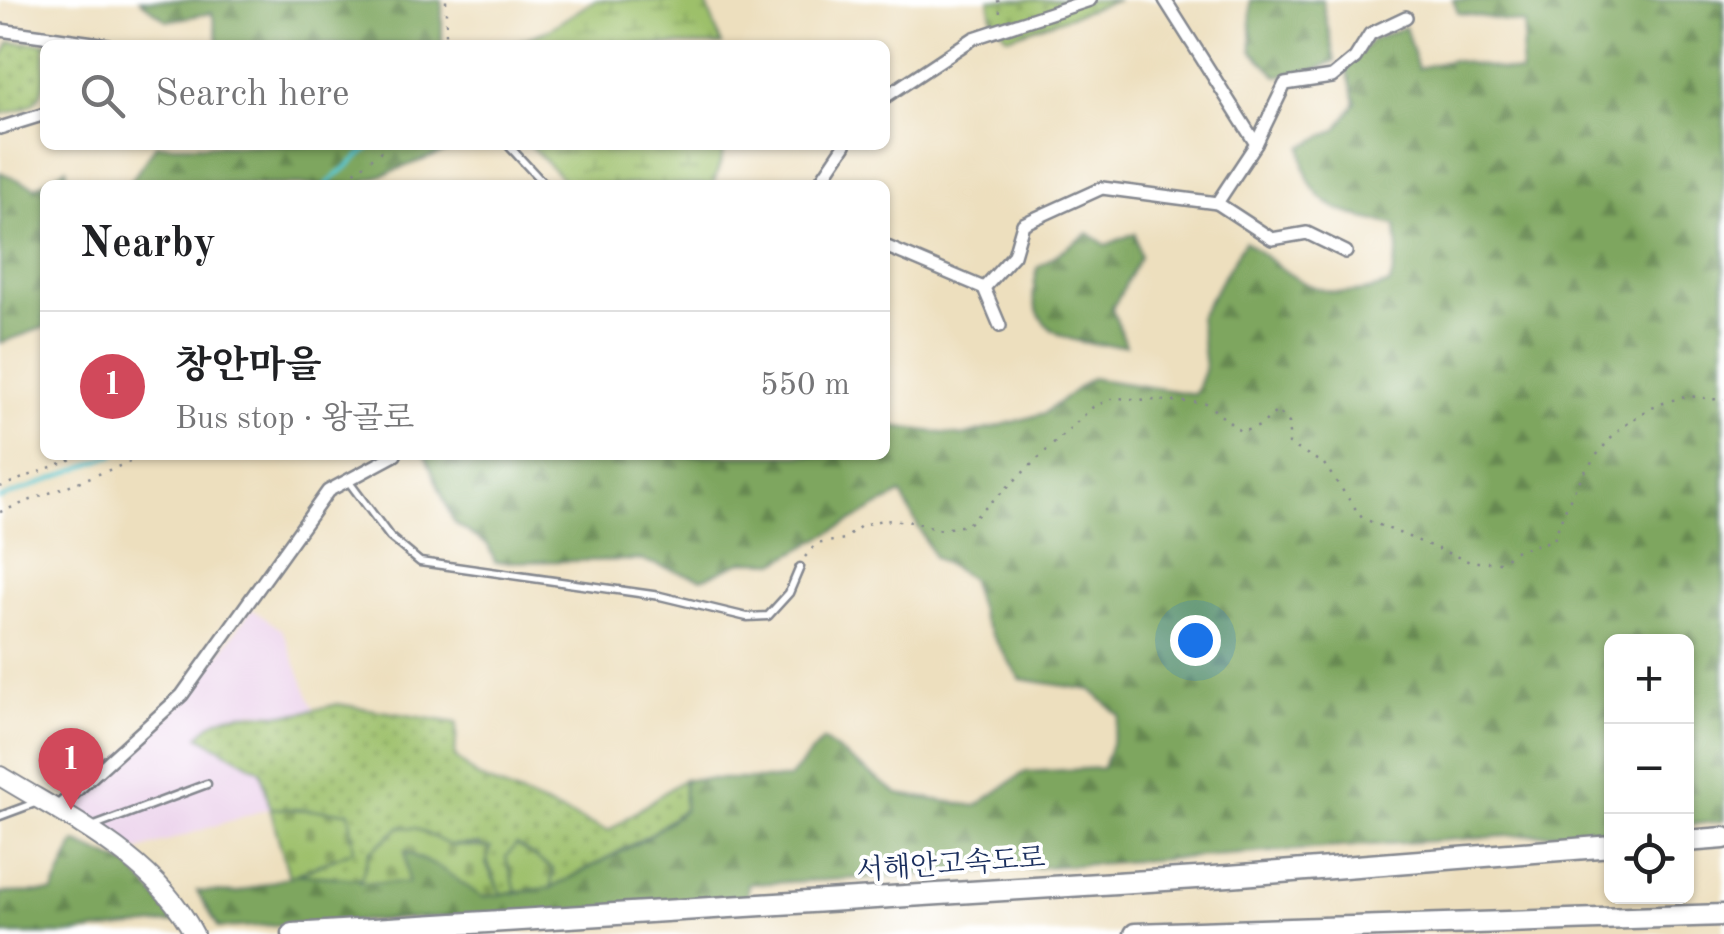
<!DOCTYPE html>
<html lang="en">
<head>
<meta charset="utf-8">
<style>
	:root { --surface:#fff; --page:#f6f6f6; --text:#202124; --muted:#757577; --line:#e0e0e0; --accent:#d1495b }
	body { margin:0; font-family:"Old Standard TT","Noto Serif KR",serif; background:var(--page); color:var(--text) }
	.controls { position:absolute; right:30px; bottom:30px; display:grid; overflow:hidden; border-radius:15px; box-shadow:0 2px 8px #0004 }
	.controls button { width:90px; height:90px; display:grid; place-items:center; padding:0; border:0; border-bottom:2px solid var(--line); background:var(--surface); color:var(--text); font:50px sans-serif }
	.you { position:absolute; left:1195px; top:640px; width:35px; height:35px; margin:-25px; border:8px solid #fff; border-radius:50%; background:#1a73e8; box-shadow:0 0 0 15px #1a73e833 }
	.badge { display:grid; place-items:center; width:65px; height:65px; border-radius:50%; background:var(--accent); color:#fff; font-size:32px; font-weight:700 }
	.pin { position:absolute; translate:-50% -82px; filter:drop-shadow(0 2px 5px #0008) }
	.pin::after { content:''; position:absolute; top:52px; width:35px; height:30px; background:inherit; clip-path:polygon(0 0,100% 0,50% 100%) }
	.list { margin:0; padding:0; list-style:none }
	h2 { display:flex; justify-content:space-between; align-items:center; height:130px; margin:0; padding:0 40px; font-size:42px }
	h2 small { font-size:32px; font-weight:400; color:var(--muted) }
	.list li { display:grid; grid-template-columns:65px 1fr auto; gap:30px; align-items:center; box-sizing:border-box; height:150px; padding:0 40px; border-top:2px solid var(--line) }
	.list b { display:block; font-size:38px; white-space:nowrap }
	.list p { margin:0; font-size:32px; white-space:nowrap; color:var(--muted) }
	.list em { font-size:32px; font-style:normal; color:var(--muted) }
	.icon { flex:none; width:55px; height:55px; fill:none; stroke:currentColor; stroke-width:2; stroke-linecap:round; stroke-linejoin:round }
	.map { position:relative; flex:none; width:1724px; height:934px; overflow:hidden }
	.search { position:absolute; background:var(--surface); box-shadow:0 2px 8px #0004; left:40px; top:40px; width:850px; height:110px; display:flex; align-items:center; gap:25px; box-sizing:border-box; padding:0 35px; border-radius:15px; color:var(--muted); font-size:38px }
	.panel { position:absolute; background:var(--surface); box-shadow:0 2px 8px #0004; left:40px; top:180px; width:850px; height:280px; border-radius:15px }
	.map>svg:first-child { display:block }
	.built { fill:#ebd1eb }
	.green { fill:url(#green-dots); stroke:#5c7864; stroke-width:2.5 }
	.forest { fill:url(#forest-firs); stroke:#4c6a5e; stroke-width:2.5 }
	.wetland { fill:url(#wetland-marsh); stroke:#5c7864; stroke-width:2.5 }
	.cemetery { fill:url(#cemetery-stones); stroke:#5c7864; stroke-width:2.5 }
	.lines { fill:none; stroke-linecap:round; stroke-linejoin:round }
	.stream { stroke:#5bc8d1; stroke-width:4 }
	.lane-casing { stroke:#84878e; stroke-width:11 }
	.street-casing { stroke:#84878e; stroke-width:16 }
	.secondary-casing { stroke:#84878e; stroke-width:22 }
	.highway-casing { stroke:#84878e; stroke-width:25 }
	.path { stroke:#84878e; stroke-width:2.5; stroke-dasharray:2.5 8; stroke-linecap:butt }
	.lane { stroke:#fff; stroke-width:6 }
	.street { stroke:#fff; stroke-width:11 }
	.secondary { stroke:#fff; stroke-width:18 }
	.highway { stroke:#fff; stroke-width:20 }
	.labels { text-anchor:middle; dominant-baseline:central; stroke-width:8; stroke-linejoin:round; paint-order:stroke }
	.street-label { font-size:28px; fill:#1b2f5e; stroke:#fff }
</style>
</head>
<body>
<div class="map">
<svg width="1724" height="934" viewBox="0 0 1724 934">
	<defs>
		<pattern id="green-dots" width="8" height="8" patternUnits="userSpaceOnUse" patternTransform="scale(2.5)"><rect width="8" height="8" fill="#9dc06a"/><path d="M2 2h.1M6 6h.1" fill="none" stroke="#7f9c5a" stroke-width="1.8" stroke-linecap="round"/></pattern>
		<pattern id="forest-firs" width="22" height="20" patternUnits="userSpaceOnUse" patternTransform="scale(2.5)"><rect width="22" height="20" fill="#7ea65e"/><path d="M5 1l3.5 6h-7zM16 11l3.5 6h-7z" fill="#668851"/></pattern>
		<pattern id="wetland-marsh" width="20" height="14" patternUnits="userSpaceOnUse" patternTransform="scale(2.5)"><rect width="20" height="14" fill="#9dc06a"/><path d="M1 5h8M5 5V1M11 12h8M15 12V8" fill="none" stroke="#7f9c5a"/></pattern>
		<pattern id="cemetery-stones" width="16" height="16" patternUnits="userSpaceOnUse" patternTransform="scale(2.5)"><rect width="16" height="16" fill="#9dc06a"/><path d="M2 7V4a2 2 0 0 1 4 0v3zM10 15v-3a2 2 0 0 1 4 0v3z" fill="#7f9c5a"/></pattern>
	</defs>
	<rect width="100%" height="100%" fill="#fff"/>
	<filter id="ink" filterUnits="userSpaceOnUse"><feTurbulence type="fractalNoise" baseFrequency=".01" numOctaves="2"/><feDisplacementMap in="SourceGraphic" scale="20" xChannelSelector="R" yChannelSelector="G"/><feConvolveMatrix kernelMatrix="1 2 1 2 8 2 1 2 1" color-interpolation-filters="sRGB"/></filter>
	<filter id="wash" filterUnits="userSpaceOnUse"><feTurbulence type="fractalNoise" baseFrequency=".0048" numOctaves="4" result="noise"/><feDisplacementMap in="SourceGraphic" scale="40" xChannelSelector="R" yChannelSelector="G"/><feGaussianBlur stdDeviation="2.25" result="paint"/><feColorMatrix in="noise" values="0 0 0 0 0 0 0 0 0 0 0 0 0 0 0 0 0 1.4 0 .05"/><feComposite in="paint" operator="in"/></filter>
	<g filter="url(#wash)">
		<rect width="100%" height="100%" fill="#eddfbe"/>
		<!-- built -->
		<polygon class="built" points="252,609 282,630 314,709 296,714 250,711 270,808 136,851 67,804 187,699"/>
		<!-- green -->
		<g class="green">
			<polygon points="989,0 1118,0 1008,37 992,18"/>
			<path d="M10 42 68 44 45 45C45 88 49 108 0 114V60Z"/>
			<path d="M338 704 457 723 455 757 479 778 608 831 684 779V809L651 834 551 888 553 869 517 845 506 858 516 891 501 894 480 844 449 845 415 828 370 851 360 882 298 874 354 850 349 812 270 808 261 771 199 736C225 702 262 718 298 713 311 711 325 707 338 704Z"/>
		</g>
		<!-- forest -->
		<g class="forest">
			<polygon points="140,0 442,0 442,45 219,45 212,13 167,21"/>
			<polygon points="1250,0 1322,0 1335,61 1315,70 1277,76 1252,51"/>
			<path d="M1453 0H1724V821L1687 825 1686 642H1612L1611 830C1323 846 1036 871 748 884L747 902 219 928 197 891 236 893 297 874 408 883 404 851 442 869 482 897 551 888 645 839 684 810V779H788L823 740 898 794 976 806 1025 772 1103 768 1120 716 1091 690 1020 679 983 621 970 578 934 557 901 494 777 562 744 561 702 579 641 560 495 562 488 545 454 523 425 455H885V425L963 436 1045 413 1091 378 1195 394 1205 368 1199 317 1245 241C1296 280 1324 308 1390 284L1398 251 1396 225C1344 214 1304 208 1302 147L1337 129 1356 102 1346 68 1372 40 1405 27 1418 68 1452 60 1520 73 1525 24 1458 13Z"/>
			<polygon points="156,145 452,145 453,149 355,185 128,185"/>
			<polygon points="66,168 69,185 45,185 45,327 0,343 0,172 36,187"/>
			<path d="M1088 233 1106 245 1135 233 1140 257 1112 309 1126 345C1093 346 1042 343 1034 300 1032 291 1036 278 1037 268Z"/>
			<polygon points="75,842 128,865 178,922 65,934 0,934 0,893 53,892"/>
		</g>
		<!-- wetland -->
		<g class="wetland">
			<polygon points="595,0 705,0 722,45 509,45 546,31"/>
			<polygon points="530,145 726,145 713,185 568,185"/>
		</g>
		<!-- cemetery -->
		<g class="cemetery">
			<polygon points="270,808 349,812 354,850 289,877"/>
			<polygon points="400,827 415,828 449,845 491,848 486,864 501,894 482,897 442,869 405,851 408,883 360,882 370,852"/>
			<polygon points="516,845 553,869 551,888 516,891 506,857"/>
		</g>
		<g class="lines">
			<!-- stream -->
			<g class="stream">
				<polyline points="326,185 372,145"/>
				<polyline points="0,499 114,455"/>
			</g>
		</g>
	</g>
	<g filter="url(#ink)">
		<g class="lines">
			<!-- lane casing -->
			<g class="lane-casing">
				<g id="lane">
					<polyline points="508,145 545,185"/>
					<polyline points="349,482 390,537 420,562 660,596 747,617 768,616 789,593 800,567"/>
					<polyline points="0,816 35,803"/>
					<polyline points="92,827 207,784"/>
				</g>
			</g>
			<!-- street casing -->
			<g class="street-casing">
				<g id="street">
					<polyline points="0,30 108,45"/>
					<polyline points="885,97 974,38 1090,0"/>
					<polyline points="0,128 45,114"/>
					<polyline points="1256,144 1285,84 1332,77 1355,58 1370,34 1406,17"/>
					<polyline points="818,185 845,145"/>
					<polyline points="1217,203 1272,239 1307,233 1346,252"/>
					<polyline points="885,246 984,288 1014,255 1023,224 1102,188 1217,203 1256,144 1165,0"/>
					<polyline points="984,288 1000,326"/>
					<polyline points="55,810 182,695 328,491 395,455"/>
				</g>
			</g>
			<!-- secondary casing -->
			<g class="secondary-casing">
				<path id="secondary" d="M0 776C70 819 155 858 194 934"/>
			</g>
			<!-- highway casing -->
			<g class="highway-casing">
				<g id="highway">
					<polyline points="1686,841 1724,838"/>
					<polyline points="293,934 1229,876 1612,846"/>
					<polyline points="1135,934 1724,915"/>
				</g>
			</g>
			<!-- path -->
			<g class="path">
				<polyline points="998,0 1000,13"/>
				<polyline points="446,45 446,0"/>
				<polyline points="338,185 389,145"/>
				<polyline points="0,487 82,455"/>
				<polyline points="0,512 148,455"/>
				<path d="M805 557 816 544 845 539 862 525 882 520 915 522 937 530 967 525 1093 407 1114 398 1206 403 1241 432 1260 426 1277 411 1289 423V444L1324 464 1362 518 1470 562H1501L1517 550 1554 540C1573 478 1616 409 1686 397 1698 395 1711 401 1724 399"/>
			</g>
			<!-- lane -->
			<use href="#lane" class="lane"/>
			<!-- street -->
			<use href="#street" class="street"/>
			<!-- secondary -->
			<use href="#secondary" class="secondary"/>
			<!-- highway -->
			<use href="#highway" class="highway"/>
		</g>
	</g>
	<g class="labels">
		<!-- street labels -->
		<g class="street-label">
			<text transform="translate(951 866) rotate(-4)">서해안고속도로</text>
		</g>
	</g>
</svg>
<div class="controls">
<button>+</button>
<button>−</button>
<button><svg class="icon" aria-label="locate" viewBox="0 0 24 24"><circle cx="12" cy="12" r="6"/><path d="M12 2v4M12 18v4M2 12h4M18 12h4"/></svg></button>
</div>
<div class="you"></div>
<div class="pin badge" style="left:71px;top:810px">1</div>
<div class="search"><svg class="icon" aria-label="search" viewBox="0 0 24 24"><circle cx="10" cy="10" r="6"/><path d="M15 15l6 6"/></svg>Search here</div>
<section class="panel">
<h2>Nearby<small></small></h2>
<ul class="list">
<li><span class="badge">1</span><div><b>창안마을</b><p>Bus stop · 왕골로</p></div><em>550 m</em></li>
</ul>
</section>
</div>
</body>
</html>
